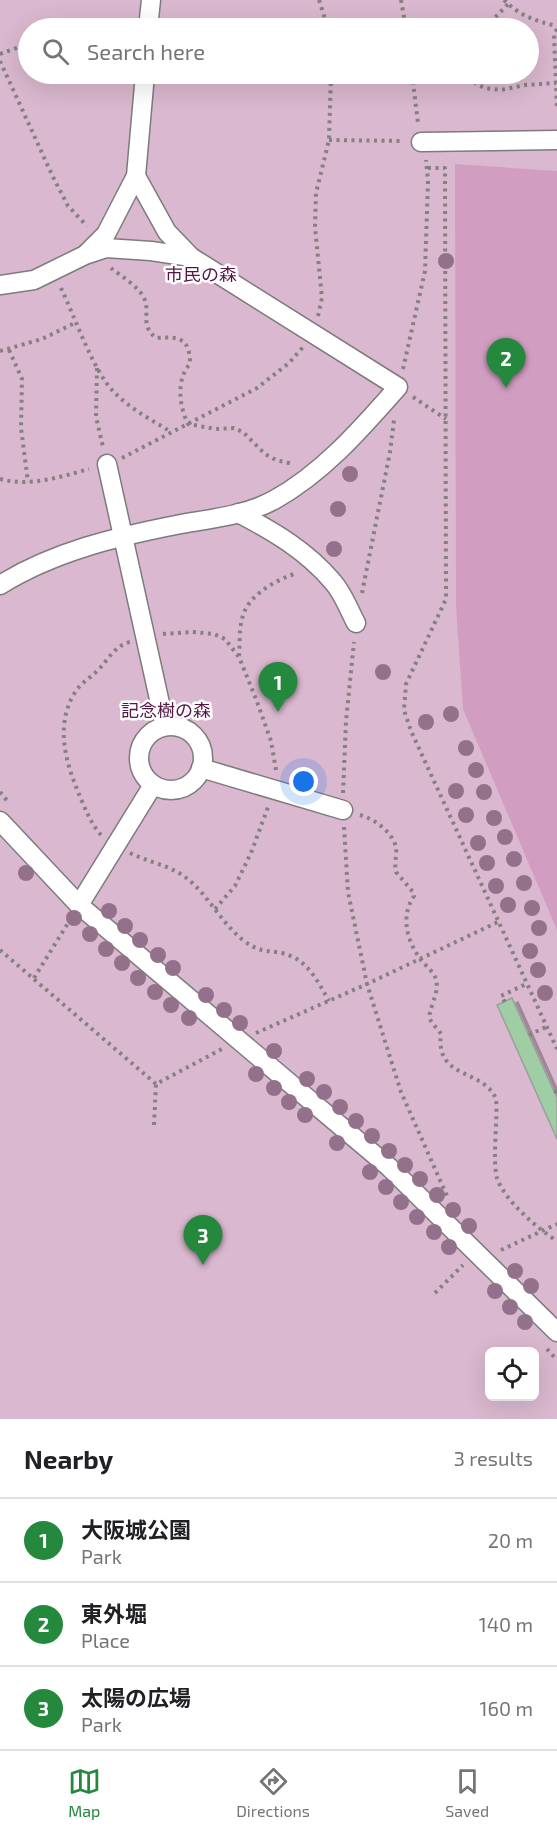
<!DOCTYPE html>
<html lang="en">
<head>
<meta charset="utf-8">
<style>
	:root { --surface:#fff; --page:#f2f2f2; --text:#202124; --muted:#757577; --line:#e0e0e0; --accent:#24883d }
	body { margin:0; font-family:"Exo 2","Noto Sans JP",sans-serif; background:var(--page); color:var(--text) }
	.controls { position:absolute; right:18px; bottom:18px; display:grid; overflow:hidden; border-radius:9px; box-shadow:0 6px 24px #0002 }
	.controls button { width:54px; height:54px; display:grid; place-items:center; padding:0; border:0; border-bottom:2px solid var(--line); background:var(--surface); color:var(--text); font:30px sans-serif }
	.you { position:absolute; left:304px; top:782px; width:21px; height:21px; margin:-15px; border:4px solid #fff; border-radius:50%; background:#1a73e8; box-shadow:0 0 0 9px #1a73e833 }
	.badge { display:grid; place-items:center; width:39px; height:39px; border-radius:50%; background:var(--accent); color:#fff; font-size:20px; font-weight:700 }
	.pin { position:absolute; translate:-50% -50px; filter:drop-shadow(0 2px 3px #0008) }
	.pin::after { content:''; position:absolute; top:32px; width:21px; height:18px; background:inherit; clip-path:polygon(0 0,100% 0,50% 100%) }
	.list { margin:0; padding:0; list-style:none }
	h2 { display:flex; justify-content:space-between; align-items:center; height:78px; margin:0; padding:0 24px; font-size:26px }
	h2 small { font-size:20px; font-weight:400; color:var(--muted) }
	.list li { display:grid; grid-template-columns:39px 1fr auto; gap:18px; align-items:center; box-sizing:border-box; height:84px; padding:0 24px; border-top:2px solid var(--line) }
	.list b { display:block; font-size:22px; white-space:nowrap }
	.list p { margin:0; font-size:20px; white-space:nowrap; color:var(--muted) }
	.list em { font-size:20px; font-style:normal; color:var(--muted) }
	.icon { flex:none; width:33px; height:33px; fill:none; stroke:currentColor; stroke-width:2; stroke-linecap:round; stroke-linejoin:round }
	.map { position:relative; flex:none; width:557px; height:1419px; overflow:hidden }
	.search { position:absolute; background:var(--surface); box-shadow:0 6px 24px #0002; left:18px; right:18px; top:18px; height:66px; display:flex; align-items:center; gap:15px; box-sizing:border-box; padding:0 21px; border-radius:33px; color:var(--muted); font-size:22px }
	.sheet { height:330px; background:var(--surface) }
	nav { display:flex; justify-content:space-around; align-items:center; box-sizing:border-box; height:84px; border-top:2px solid var(--line); background:var(--surface); font-size:16px; color:var(--muted) }
	nav a { display:grid; justify-items:center; gap:3px }
	nav .on { color:var(--accent) }
	.map>svg:first-child { display:block }
	.green { fill:#dab8cf; fill-rule:evenodd }
	.water { fill:#d19ec1 }
	.building { fill:#9fcea4; stroke:#9b9f9c; stroke-width:1.5; filter:url(#shadow) }
	.lines { fill:none; stroke-linecap:round; stroke-linejoin:round }
	.street-casing { stroke:#7e7a7d; stroke-width:21 }
	.path { stroke:#848183; stroke-width:4; stroke-dasharray:3 4.5; stroke-linecap:butt }
	.street { stroke:#fff; stroke-width:18 }
	.tree { fill:#94718b }
	.labels { text-anchor:middle; dominant-baseline:central; stroke-width:5; stroke-linejoin:round; paint-order:stroke }
	.park-label { font-size:18px; fill:#541746; stroke:#fff }
</style>
</head>
<body>
<div class="map">
<svg width="557" height="1419" viewBox="0 0 557 1419">
	<defs>
		<filter id="shadow"><feDropShadow dx="6" dy="4" stdDeviation="0" flood-color="#0004"/></filter>
	</defs>
	<rect width="100%" height="100%" fill="#e2dee0"/>
	<!-- green -->
	<path class="green" d="M0 0H557V1419H0ZM28 28H528V74H28ZM490 1352H534V1396H490Z"/>
	<!-- water -->
	<polygon class="water" points="455,164 557,171 557,930 463,709 456,606"/>
	<!-- building -->
	<polygon class="building" points="512,998 557,1098 557,1139 497,1005"/>
	<g class="lines">
		<!-- street casing -->
		<g class="street-casing">
			<g id="street">
				<polyline points="148,28 151,0"/>
				<polyline points="421,142 557,140"/>
				<polyline points="86,254 106,234 136,176 145,74"/>
				<polyline points="0,285 34,280 85,255 106,248 151,251 191,257"/>
				<polyline points="107,464 165,726"/>
				<path d="M238 513C273 531 307 551 333 582 343 593 349 610 356 623"/>
				<path d="M0 585C53 552 115 537 176 525 208 519 245 516 274 500 323 473 361 429 398 387L191 257 167 232 136 176"/>
				<circle cx="171" cy="758" r="32"/>
				<polyline points="201,768 343,810"/>
				<polyline points="0,821 79,905 389,1167 557,1332"/>
				<polyline points="79,905 153,785"/>
			</g>
		</g>
		<!-- path -->
		<g class="path">
			<polyline points="319,0 328,28"/>
			<polyline points="401,0 406,28"/>
			<path d="M504 0C520 16 535 21 557 26"/>
			<polyline points="485,28 508,4"/>
			<polyline points="557,29 554,34 557,110"/>
			<polyline points="0,54 28,44"/>
			<polyline points="0,61 53,177 68,206 87,226"/>
			<polyline points="412,74 418,123"/>
			<polyline points="473,74 476,84 485,88 501,90 525,85 556,83"/>
			<polyline points="329,140 403,141"/>
			<polyline points="428,168 445,168 446,599 406,684 404,710 411,731 557,1049"/>
			<path d="M111 268C121 276 138 286 144 298 151 313 139 324 156 338 179 336 190 338 190 364 176 379 179 406 188 424L216 429 234 428 243 432 265 454 276 460 293 464"/>
			<path d="M61 288C75 317 93 371 114 392 130 409 152 420 171 432"/>
			<polyline points="318,316 322,298 315,227 316,193 329,140 331,74"/>
			<polyline points="9,350 22,379 21,428 28,482"/>
			<polyline points="0,351 42,339 77,322"/>
			<polyline points="97,368 96,417 103,447"/>
			<polyline points="403,369 425,271 428,181 426,160"/>
			<polyline points="413,397 446,419"/>
			<polyline points="122,458 257,388 289,363 303,347"/>
			<path d="M0 479C30 487 60 477 89 469"/>
			<polyline points="362,593 390,452 394,420"/>
			<polyline points="163,634 192,632 214,634 225,639 239,657 256,699 271,741 276,770"/>
			<path d="M239 656C240 644 239 630 242 619 247 595 276 580 297 573"/>
			<polyline points="0,792 9,803"/>
			<polyline points="343,793 346,721 354,642"/>
			<path d="M360 815C375 819 392 832 396 847 397 855 394 864 396 872L413 892 414 896C400 917 407 941 421 960 426 966 433 971 436 979 440 994 427 1011 430 1019 432 1024 438 1029 441 1034 435 1080 483 1068 496 1099 498 1121 492 1158 497 1178 504 1200 538 1229 557 1241"/>
			<polyline points="344,827 348,892 367,984 401,1092 447,1196"/>
			<path d="M101 835C92 825 87 813 81 799 67 766 54 728 74 694 81 682 91 678 100 668 109 658 116 645 130 642"/>
			<path d="M130 853C148 862 169 865 185 877 208 894 221 923 244 941 265 956 272 948 291 956 310 964 319 984 329 1001"/>
			<polyline points="215,909 235,886 251,853 268,807"/>
			<polyline points="0,950 156,1084"/>
			<polyline points="34,978 70,920"/>
			<polyline points="505,1002 501,996 526,984"/>
			<polyline points="256,1033 367,984 500,921"/>
			<polyline points="529,1035 546,1027"/>
			<polyline points="554,1092 557,1091"/>
			<polyline points="154,1125 156,1084 222,1049"/>
			<polyline points="501,1250 557,1224"/>
			<polyline points="435,1293 463,1265"/>
			<polyline points="547,1349 557,1360"/>
		</g>
		<!-- street -->
		<use href="#street" class="street"/>
	</g>
	<!-- trees -->
	<g class="tree">
		<circle cx="446" cy="261" r="8"/>
		<circle cx="350" cy="474" r="8"/>
		<circle cx="338" cy="509" r="8"/>
		<circle cx="334" cy="549" r="8"/>
		<circle cx="383" cy="672" r="8"/>
		<circle cx="451" cy="714" r="8"/>
		<circle cx="426" cy="722" r="8"/>
		<circle cx="466" cy="748" r="8"/>
		<circle cx="476" cy="770" r="8"/>
		<circle cx="456" cy="791" r="8"/>
		<circle cx="484" cy="792" r="8"/>
		<circle cx="466" cy="815" r="8"/>
		<circle cx="494" cy="818" r="8"/>
		<circle cx="505" cy="837" r="8"/>
		<circle cx="478" cy="843" r="8"/>
		<circle cx="514" cy="859" r="8"/>
		<circle cx="487" cy="863" r="8"/>
		<circle cx="26" cy="873" r="8"/>
		<circle cx="524" cy="883" r="8"/>
		<circle cx="496" cy="886" r="8"/>
		<circle cx="508" cy="905" r="8"/>
		<circle cx="532" cy="908" r="8"/>
		<circle cx="109" cy="911" r="8"/>
		<circle cx="74" cy="918" r="8"/>
		<circle cx="125" cy="926" r="8"/>
		<circle cx="539" cy="928" r="8"/>
		<circle cx="90" cy="934" r="8"/>
		<circle cx="140" cy="940" r="8"/>
		<circle cx="106" cy="949" r="8"/>
		<circle cx="530" cy="951" r="8"/>
		<circle cx="158" cy="955" r="8"/>
		<circle cx="122" cy="963" r="8"/>
		<circle cx="173" cy="968" r="8"/>
		<circle cx="538" cy="970" r="8"/>
		<circle cx="138" cy="978" r="8"/>
		<circle cx="155" cy="992" r="8"/>
		<circle cx="545" cy="993" r="8"/>
		<circle cx="206" cy="995" r="8"/>
		<circle cx="171" cy="1005" r="8"/>
		<circle cx="224" cy="1010" r="8"/>
		<circle cx="189" cy="1018" r="8"/>
		<circle cx="240" cy="1023" r="8"/>
		<circle cx="274" cy="1051" r="8"/>
		<circle cx="256" cy="1074" r="8"/>
		<circle cx="307" cy="1079" r="8"/>
		<circle cx="274" cy="1088" r="8"/>
		<circle cx="324" cy="1092" r="8"/>
		<circle cx="289" cy="1102" r="8"/>
		<circle cx="340" cy="1107" r="8"/>
		<circle cx="305" cy="1115" r="8"/>
		<circle cx="356" cy="1121" r="8"/>
		<circle cx="372" cy="1136" r="8"/>
		<circle cx="337" cy="1143" r="8"/>
		<circle cx="389" cy="1151" r="8"/>
		<circle cx="405" cy="1165" r="8"/>
		<circle cx="370" cy="1172" r="8"/>
		<circle cx="420" cy="1179" r="8"/>
		<circle cx="386" cy="1187" r="8"/>
		<circle cx="437" cy="1195" r="8"/>
		<circle cx="401" cy="1202" r="8"/>
		<circle cx="453" cy="1210" r="8"/>
		<circle cx="417" cy="1217" r="8"/>
		<circle cx="469" cy="1226" r="8"/>
		<circle cx="434" cy="1232" r="8"/>
		<circle cx="449" cy="1247" r="8"/>
		<circle cx="515" cy="1271" r="8"/>
		<circle cx="531" cy="1286" r="8"/>
		<circle cx="495" cy="1291" r="8"/>
		<circle cx="510" cy="1307" r="8"/>
		<circle cx="525" cy="1322" r="8"/>
	</g>
	<g class="labels">
		<!-- park labels -->
		<g class="park-label">
			<text x="201" y="274">市民の森</text>
			<text x="166" y="710">記念樹の森</text>
		</g>
	</g>
</svg>
<div class="controls">
<button><svg class="icon" aria-label="locate" viewBox="0 0 24 24"><circle cx="12" cy="12" r="6"/><path d="M12 2v4M12 18v4M2 12h4M18 12h4"/></svg></button>
</div>
<div class="you"></div>
<div class="pin badge" style="left:278px;top:712px">1</div>
<div class="pin badge" style="left:506px;top:388px">2</div>
<div class="pin badge" style="left:203px;top:1265px">3</div>
<div class="search"><svg class="icon" aria-label="search" viewBox="0 0 24 24"><circle cx="10" cy="10" r="6"/><path d="M15 15l6 6"/></svg>Search here</div>
</div>
<section class="sheet">
<h2>Nearby<small>3 results</small></h2>
<ul class="list">
<li><span class="badge">1</span><div><b>大阪城公園</b><p>Park</p></div><em>20 m</em></li>
<li><span class="badge">2</span><div><b>東外堀</b><p>Place</p></div><em>140 m</em></li>
<li><span class="badge">3</span><div><b>太陽の広場</b><p>Park</p></div><em>160 m</em></li>
</ul>
</section>
<nav>
<a class="on"><svg class="icon" aria-label="map" viewBox="0 0 24 24"><path d="M3 6l6-2 6 2 6-2v14l-6 2-6-2-6 2zM9 4v14M15 6v14"/></svg>Map</a>
<a><svg class="icon" aria-label="directions" viewBox="0 0 24 24"><path d="M12 3l9 9-9 9-9-9zM9 14v-3h6M13 9l2 2-2 2"/></svg>Directions</a>
<a><svg class="icon" aria-label="saved" viewBox="0 0 24 24"><path d="M7 4h10v16l-5-4-5 4z"/></svg>Saved</a>
</nav>
</body>
</html>
